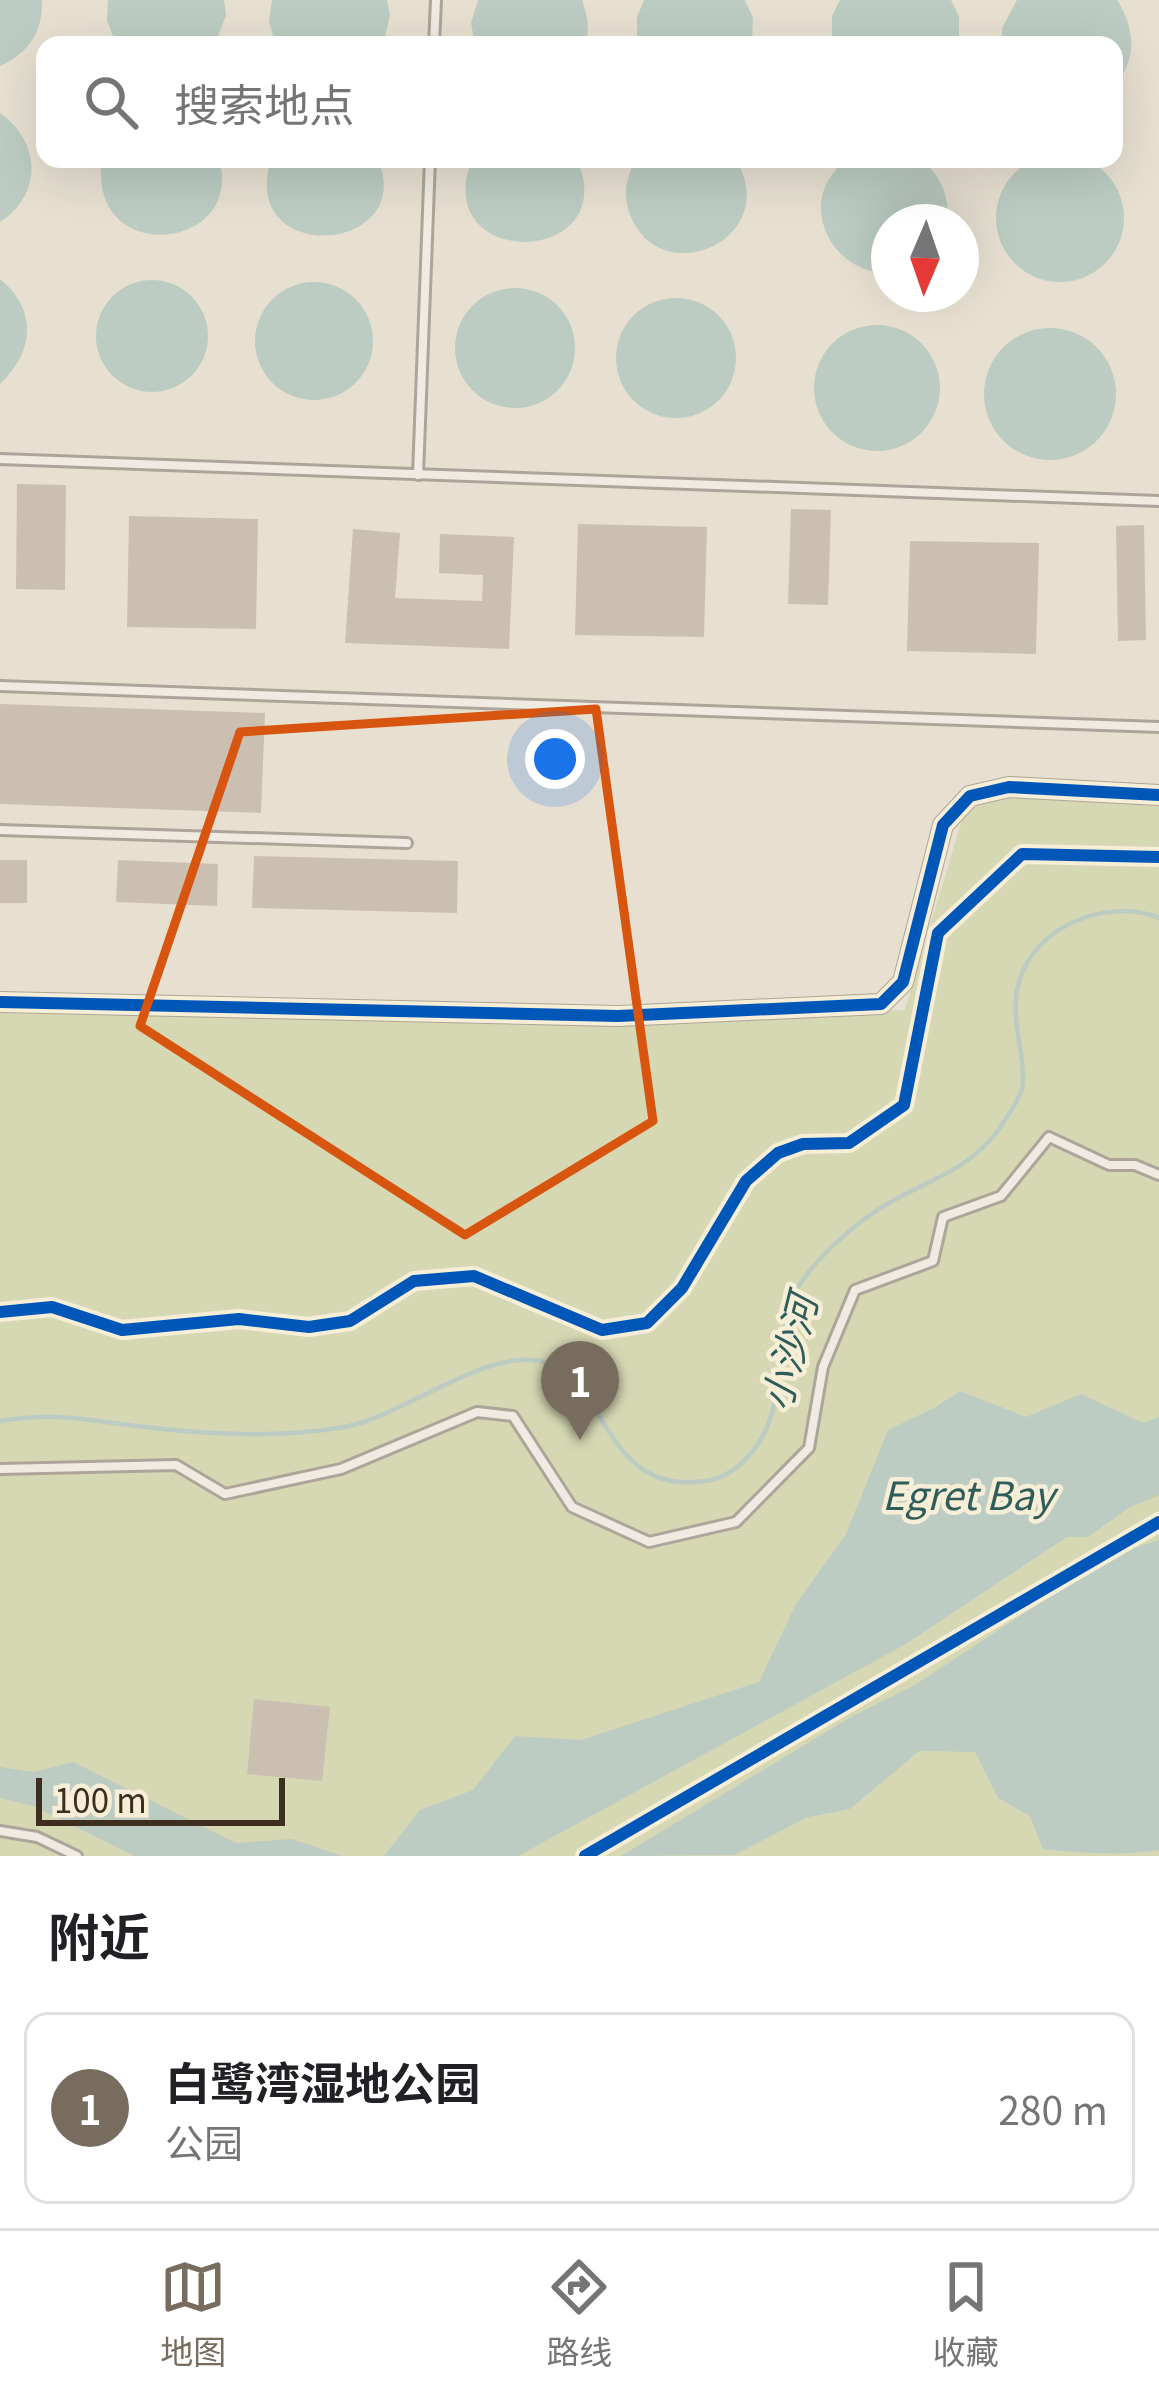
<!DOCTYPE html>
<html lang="zh">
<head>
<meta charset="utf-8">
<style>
	:root { --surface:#fff; --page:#f2f2f2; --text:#202124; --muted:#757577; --line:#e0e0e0; --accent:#786c5e }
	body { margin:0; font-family:Georgia,"Noto Sans SC",serif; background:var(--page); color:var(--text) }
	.compass { position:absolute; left:871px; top:204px; width:108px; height:108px; border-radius:50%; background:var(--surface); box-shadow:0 12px 48px #0002; rotate:182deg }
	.scale { position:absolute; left:36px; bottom:30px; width:249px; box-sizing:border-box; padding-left:12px; border:6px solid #3d2e20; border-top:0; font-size:33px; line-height:42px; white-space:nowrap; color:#3d2e20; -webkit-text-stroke:9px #f7eed8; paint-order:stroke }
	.you { position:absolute; left:555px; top:759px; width:42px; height:42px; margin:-30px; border:9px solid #fff; border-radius:50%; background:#1a73e8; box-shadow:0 0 0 18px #1a73e833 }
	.badge { display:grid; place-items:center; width:78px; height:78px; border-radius:50%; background:var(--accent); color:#fff; font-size:39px; font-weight:700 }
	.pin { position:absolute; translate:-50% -99px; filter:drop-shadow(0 3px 6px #0008) }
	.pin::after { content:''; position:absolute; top:63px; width:42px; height:36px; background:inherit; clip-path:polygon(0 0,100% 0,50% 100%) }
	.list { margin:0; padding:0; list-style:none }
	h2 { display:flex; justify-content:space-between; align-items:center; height:156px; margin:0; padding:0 48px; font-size:51px }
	h2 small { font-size:39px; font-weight:400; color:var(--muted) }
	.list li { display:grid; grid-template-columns:78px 1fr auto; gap:36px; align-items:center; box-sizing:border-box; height:192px; margin:0 24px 24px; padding:0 24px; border:3px solid var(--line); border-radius:24px }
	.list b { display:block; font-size:45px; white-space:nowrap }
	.list p { margin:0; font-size:39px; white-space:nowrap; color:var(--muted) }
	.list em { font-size:39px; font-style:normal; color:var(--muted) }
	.icon { flex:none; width:66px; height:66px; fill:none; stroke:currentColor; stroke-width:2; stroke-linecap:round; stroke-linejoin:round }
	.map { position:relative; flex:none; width:1159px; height:1856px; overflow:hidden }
	.search { position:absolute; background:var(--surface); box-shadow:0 12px 48px #0002; left:36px; right:36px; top:36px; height:132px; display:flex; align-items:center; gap:30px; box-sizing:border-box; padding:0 42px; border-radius:24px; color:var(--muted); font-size:45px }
	.sheet { height:372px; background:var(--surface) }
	nav { display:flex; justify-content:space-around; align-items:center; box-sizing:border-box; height:168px; border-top:3px solid var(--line); background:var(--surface); font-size:33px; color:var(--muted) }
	nav a { display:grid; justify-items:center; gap:6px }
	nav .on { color:var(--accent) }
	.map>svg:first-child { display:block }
	.green { fill:#d6d7b3 }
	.water { fill:#bcccc2 }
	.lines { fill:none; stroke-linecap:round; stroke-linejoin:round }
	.stream { stroke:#bcccc2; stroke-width:4.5 }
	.building { fill:#cbbfb2 }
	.lane-casing { stroke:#ada599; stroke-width:14 }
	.street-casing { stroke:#ada599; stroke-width:22 }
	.lane { stroke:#efebe3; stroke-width:8 }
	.street { stroke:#efebe3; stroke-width:16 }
	.cycleway-casing { stroke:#f7eed8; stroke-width:20 }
	.cycleway { stroke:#0057b8; stroke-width:12 }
	.marked { fill:none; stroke:#d7550e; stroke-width:9; stroke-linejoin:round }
	.labels { text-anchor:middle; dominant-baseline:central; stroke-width:9; stroke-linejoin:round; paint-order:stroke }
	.water-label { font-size:39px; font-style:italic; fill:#2f5d5a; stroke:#f7eed8 }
</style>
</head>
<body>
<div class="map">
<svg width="1159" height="1856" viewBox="0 0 1159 1856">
	<rect width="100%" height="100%" fill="#e7e0d1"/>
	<!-- green -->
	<polygon class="green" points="1003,793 1159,802 1159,1856 0,1856 0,1013 618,1024 905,1010 964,813"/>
	<!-- water -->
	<g class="water">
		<path d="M0 0H42C43 31 29 53 0 66Z"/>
		<polygon points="108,0 224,0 226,15 215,45 117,45 107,21"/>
		<polygon points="272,0 387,0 390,15 383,45 276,45 269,22"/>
		<path d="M478 0H582C587 15 591 30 584 45H475L471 23Z"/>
		<polygon points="644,0 745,0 753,18 752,45 637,45 637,17"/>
		<polygon points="840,0 951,0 959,17 959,45 832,45 832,16"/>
		<path d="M1017 0H1117C1135 28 1138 60 1114 86V45H1002V28Z"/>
		<path d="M0 113C41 142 43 194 0 222Z"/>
		<circle cx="1060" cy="218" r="64"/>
		<path d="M102 159H219C246 252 86 268 102 159Z"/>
		<path d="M271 159H378C418 255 237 267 271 159Z"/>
		<path d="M472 159H577C624 267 428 272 472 159Z"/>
		<path d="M637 159H736C784 241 657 294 629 212 623 194 626 174 637 159Z"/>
		<path d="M848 159H921C940 175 951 196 946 222H889V273C828 274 794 197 848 159Z"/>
		<path d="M0 279C38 310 34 352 0 384Z"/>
		<circle cx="152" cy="336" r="56"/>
		<circle cx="314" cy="341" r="59"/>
		<circle cx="515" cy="348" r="60"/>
		<circle cx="676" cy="358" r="60"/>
		<circle cx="877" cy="388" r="63"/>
		<circle cx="1050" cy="394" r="66"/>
		<polygon points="960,1391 1026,1417 1081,1394 1143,1423 1159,1417 1159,1495 1130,1507 1088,1537 1067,1537 904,1645 518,1856 384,1856 420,1810 473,1790 515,1736 581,1740 759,1682 796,1604 846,1534 888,1430 936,1407"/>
		<path d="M1159 1540V1850C1124 1856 1080 1853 1043 1849L1030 1816 998 1798 975 1752 919 1751 850 1809 808 1817 734 1855 621 1856 849 1718 915 1685 1113 1555Z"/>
		<polygon points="73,1762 236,1843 292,1839 342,1856 135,1856 33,1806 0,1798 0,1767 34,1772"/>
	</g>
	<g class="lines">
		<!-- stream -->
		<path class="stream" d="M0 1421C60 1411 96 1422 153 1428 215 1435 282 1438 344 1427 403 1417 481 1350 540 1361 607 1374 600 1488 695 1482 715 1481 728 1476 743 1462 790 1418 772 1354 792 1300 805 1266 856 1222 887 1204 927 1181 971 1169 999 1129 1007 1117 1023 1095 1023 1081 1024 1048 1009 1016 1019 982 1035 925 1109 897 1159 918"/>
	</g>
	<!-- building -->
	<g class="building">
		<polygon points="17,484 66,485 65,590 16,589"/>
		<polygon points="791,509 831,510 828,605 788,604"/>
		<polygon points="129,516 258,519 256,629 127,627"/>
		<polygon points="578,524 707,527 704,637 575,635"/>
		<polygon points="1144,525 1146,640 1118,641 1116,526"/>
		<polygon points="353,529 400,533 395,598 482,601 483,575 439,573 440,534 514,537 509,649 345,643"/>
		<polygon points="910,541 1039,543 1036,654 907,651"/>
		<polygon points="0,704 265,713 261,813 0,804"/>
		<polygon points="254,856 458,861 457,913 252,908"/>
		<rect x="0" y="860" width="27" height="43"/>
		<polygon points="118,860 218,864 217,906 116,902"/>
		<polygon points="254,1699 330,1707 322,1781 247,1774"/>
	</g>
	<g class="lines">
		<!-- lane casing -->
		<g class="lane-casing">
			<g id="lane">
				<polyline points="434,45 436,0"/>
				<polyline points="0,459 1159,501"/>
				<polyline points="418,475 430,159"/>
				<polyline points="0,686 1159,727"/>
				<polyline points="0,830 407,843"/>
				<polyline points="0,1312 52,1307 122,1330 239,1319 309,1327 350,1321 414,1281 474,1276 602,1330 647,1323 682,1288 746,1181 778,1153 803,1144 849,1143 904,1105 938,933 1022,854 1159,857"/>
				<polyline points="0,1469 176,1465 225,1494 341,1469 477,1412 513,1416 572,1507 649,1542 736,1522 809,1448 823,1367 855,1290 933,1261 943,1217 1001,1196 1049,1137 1109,1165 1135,1165 1159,1175"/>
				<polyline points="0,1831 37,1837 77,1856"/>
				<polyline points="585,1856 1159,1522"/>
			</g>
		</g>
		<!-- street casing -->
		<g class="street-casing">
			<polyline id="street" points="0,1002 618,1016 881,1004 903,982 943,825 970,796 1009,787 1159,795"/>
		</g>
		<!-- lane -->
		<use href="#lane" class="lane"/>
		<!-- street -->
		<use href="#street" class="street"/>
		<!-- cycleway casing -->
		<g class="cycleway-casing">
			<g id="cycleway">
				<polyline points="0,1002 618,1016 881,1004 903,982 943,825 970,796 1009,787 1159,795"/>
				<polyline points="0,1312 52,1307 122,1330 239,1319 309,1327 350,1321 414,1281 474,1276 602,1330 647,1323 682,1288 746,1181 778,1153 803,1144 849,1143 904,1105 938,933 1022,854 1159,857"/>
				<polyline points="585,1856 1159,1522"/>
			</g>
		</g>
		<!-- cycleway -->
		<use href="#cycleway" class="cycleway"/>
	</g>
	<!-- marked area -->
	<path class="marked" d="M596 709 653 1121 465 1235 140 1026 240 732Z"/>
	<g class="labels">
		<!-- water labels -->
		<g class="water-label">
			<text transform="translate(787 1352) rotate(-76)">小沙河</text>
			<text x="968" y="1493">Egret Bay</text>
		</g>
	</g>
</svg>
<svg class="compass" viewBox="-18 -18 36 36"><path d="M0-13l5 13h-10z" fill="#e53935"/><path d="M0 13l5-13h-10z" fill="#757577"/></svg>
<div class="scale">100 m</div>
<div class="you"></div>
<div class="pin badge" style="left:580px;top:1440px">1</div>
<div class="search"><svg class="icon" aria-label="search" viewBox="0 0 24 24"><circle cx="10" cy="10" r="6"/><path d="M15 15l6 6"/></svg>搜索地点</div>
</div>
<section class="sheet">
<h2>附近<small></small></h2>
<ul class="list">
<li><span class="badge">1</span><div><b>白鹭湾湿地公园</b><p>公园</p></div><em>280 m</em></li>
</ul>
</section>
<nav>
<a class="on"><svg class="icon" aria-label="map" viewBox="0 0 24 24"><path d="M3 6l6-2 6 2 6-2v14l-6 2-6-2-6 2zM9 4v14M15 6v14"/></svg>地图</a>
<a><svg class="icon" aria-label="directions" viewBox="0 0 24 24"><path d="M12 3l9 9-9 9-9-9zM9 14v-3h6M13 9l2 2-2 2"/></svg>路线</a>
<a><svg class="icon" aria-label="saved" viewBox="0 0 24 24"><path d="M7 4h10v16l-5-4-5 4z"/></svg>收藏</a>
</nav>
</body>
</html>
